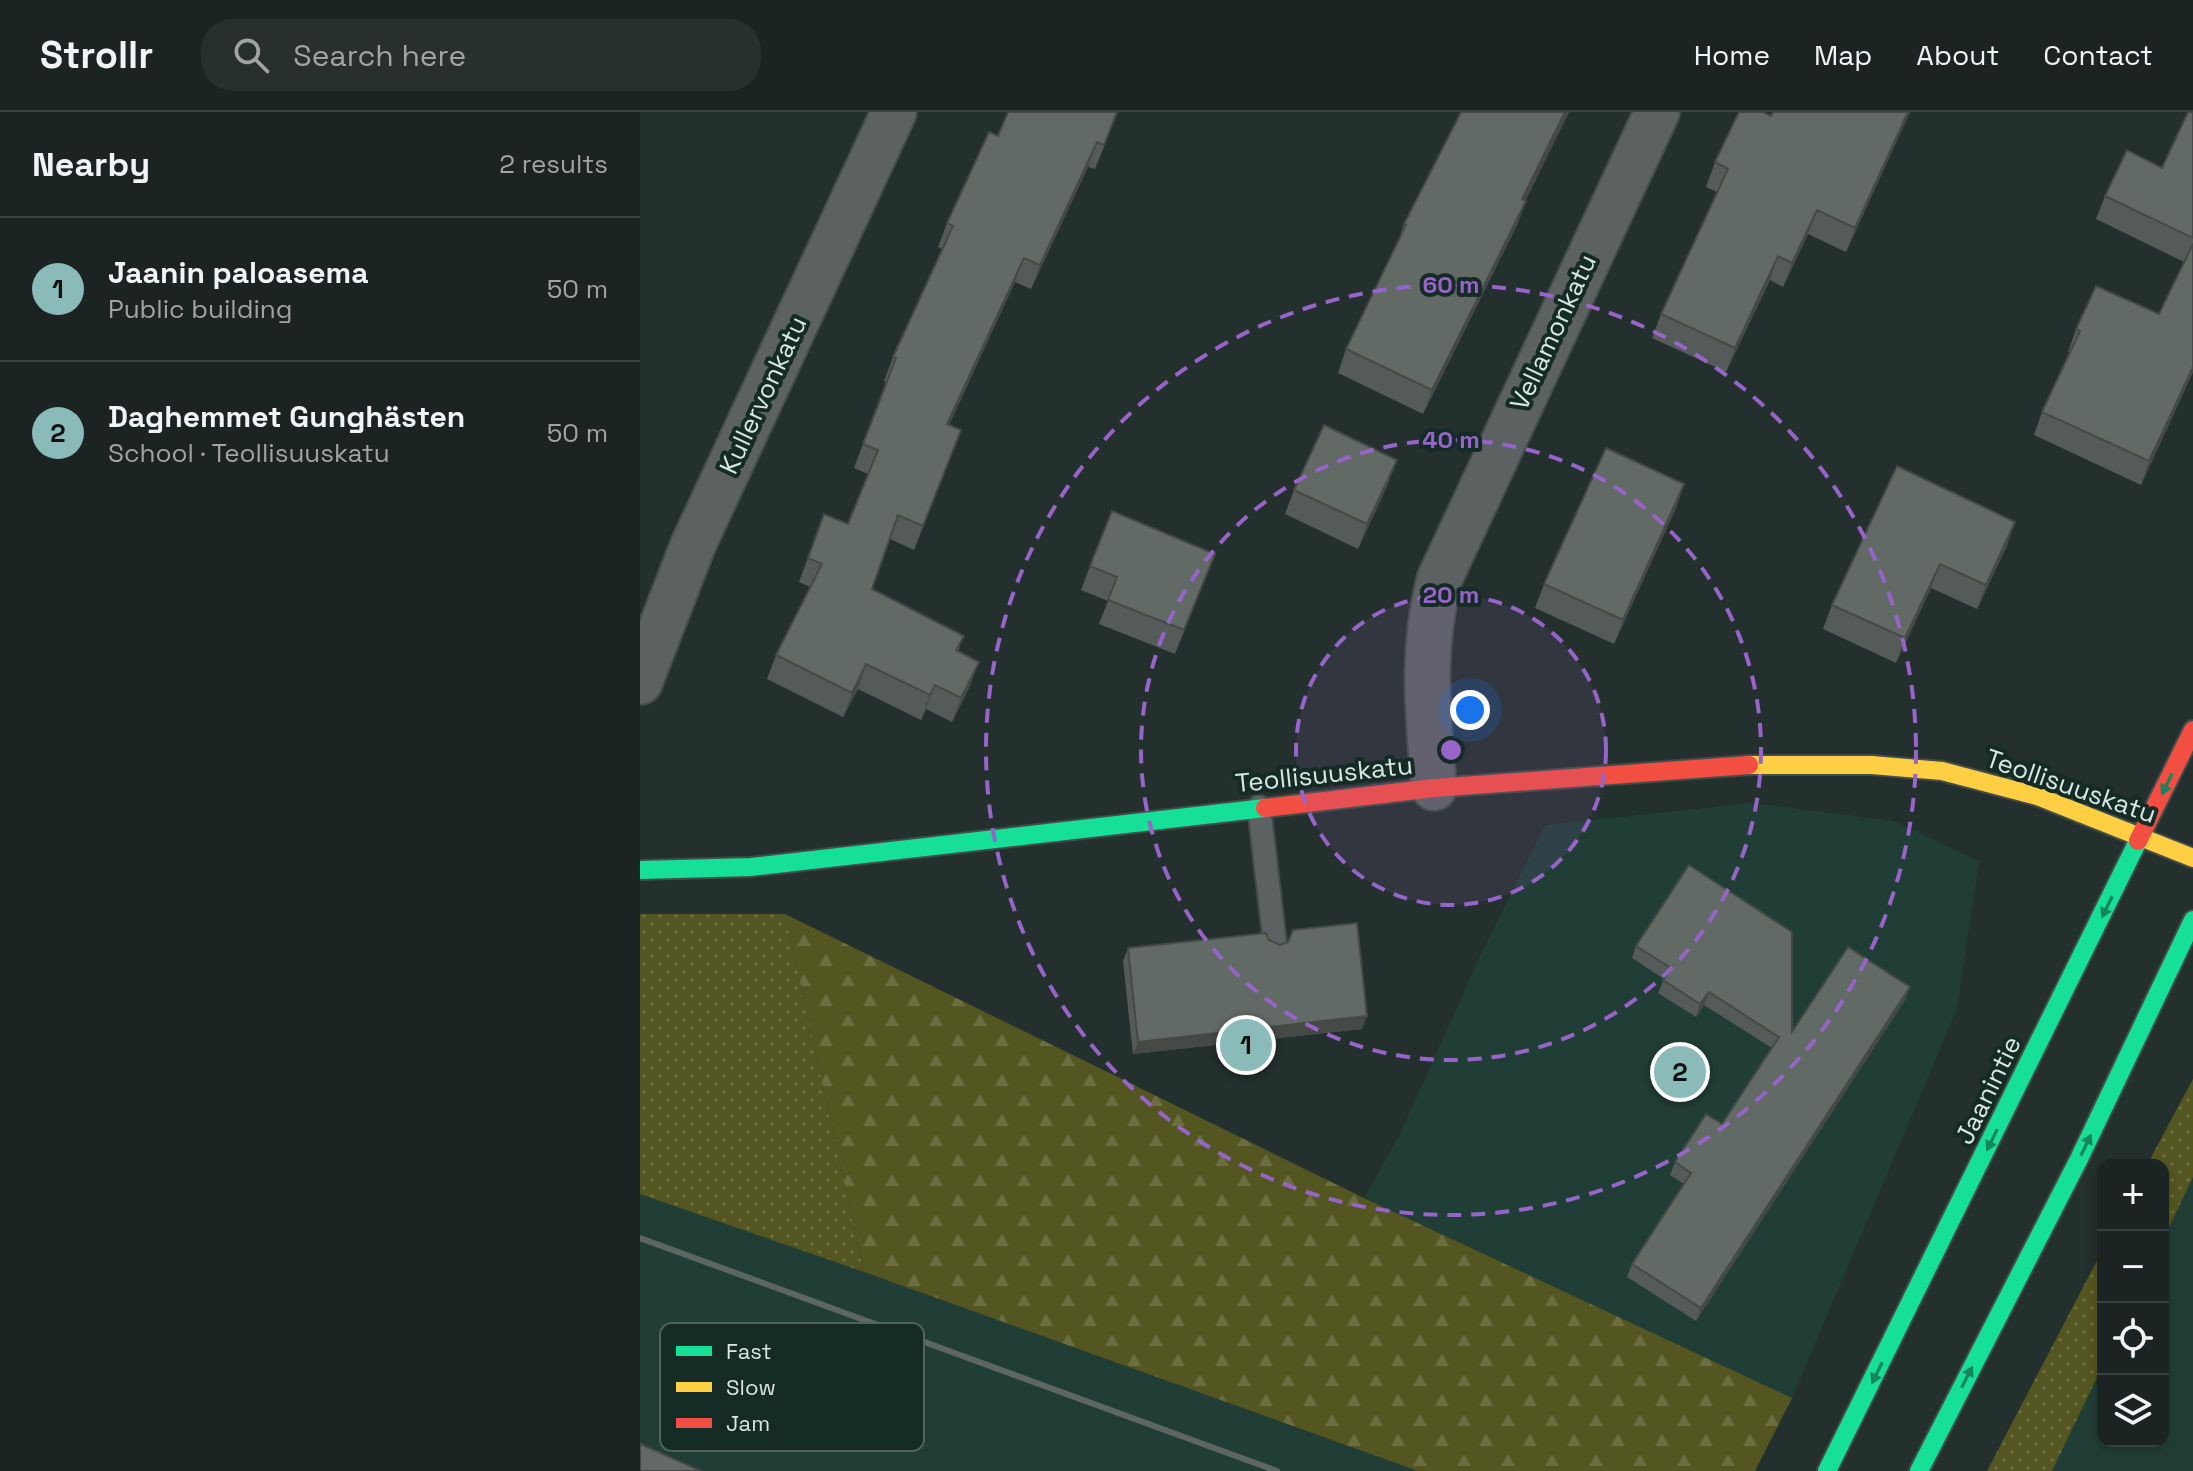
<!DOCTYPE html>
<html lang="en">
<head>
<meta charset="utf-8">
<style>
	:root { --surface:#1b2422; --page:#28302f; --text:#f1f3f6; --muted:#a0a4a5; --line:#394140; --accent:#8bbbb9 }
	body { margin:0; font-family:"Space Grotesk",sans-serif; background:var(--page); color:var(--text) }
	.controls { position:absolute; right:24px; bottom:24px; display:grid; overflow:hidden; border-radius:16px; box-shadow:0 4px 12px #0003 }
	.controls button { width:72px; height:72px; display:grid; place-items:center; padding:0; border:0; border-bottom:2px solid var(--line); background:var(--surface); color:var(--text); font:40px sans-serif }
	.you { position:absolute; left:830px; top:598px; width:28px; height:28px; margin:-20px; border:6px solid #fff; border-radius:50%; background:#1a73e8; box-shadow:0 0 0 12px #1a73e833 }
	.badge { display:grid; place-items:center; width:52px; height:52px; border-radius:50%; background:var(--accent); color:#111; font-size:26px; font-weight:700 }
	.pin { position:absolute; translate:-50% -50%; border:4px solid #fff; box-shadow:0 2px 8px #0006 }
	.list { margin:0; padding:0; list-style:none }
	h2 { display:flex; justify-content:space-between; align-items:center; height:104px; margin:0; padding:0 32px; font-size:34px }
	h2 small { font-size:26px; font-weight:400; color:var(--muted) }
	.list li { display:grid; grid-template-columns:52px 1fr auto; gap:24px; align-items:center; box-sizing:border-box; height:144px; padding:0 32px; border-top:2px solid var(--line) }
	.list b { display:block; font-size:30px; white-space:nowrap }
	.list p { margin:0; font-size:26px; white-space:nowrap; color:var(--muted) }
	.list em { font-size:26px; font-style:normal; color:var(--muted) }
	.icon { flex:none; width:44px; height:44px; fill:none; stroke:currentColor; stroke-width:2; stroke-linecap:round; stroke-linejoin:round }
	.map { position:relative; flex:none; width:1553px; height:1359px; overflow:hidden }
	header { display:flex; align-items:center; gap:48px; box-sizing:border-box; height:112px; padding:0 40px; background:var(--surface); border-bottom:2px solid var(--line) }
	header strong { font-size:38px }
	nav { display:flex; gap:44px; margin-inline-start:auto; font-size:28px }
	.search { width:560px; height:72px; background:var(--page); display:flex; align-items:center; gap:20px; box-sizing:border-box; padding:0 28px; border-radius:32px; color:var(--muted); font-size:30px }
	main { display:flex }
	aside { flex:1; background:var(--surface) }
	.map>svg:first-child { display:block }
	.built { fill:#213e36 }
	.grass { fill:url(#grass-dots) }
	.forest { fill:url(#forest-firs) }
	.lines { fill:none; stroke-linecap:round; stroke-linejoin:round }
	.lane-casing { stroke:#424c49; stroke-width:26 }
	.street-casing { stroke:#424c49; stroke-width:48 }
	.fast-casing { stroke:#424c49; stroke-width:22 }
	.slow-casing { stroke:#424c49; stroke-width:22 }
	.jam-casing { stroke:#424c49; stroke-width:22 }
	.lane { stroke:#5c6162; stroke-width:22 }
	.street { stroke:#5c6162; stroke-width:44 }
	.fast { stroke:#16e098; stroke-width:18 }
	.slow { stroke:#ffcf43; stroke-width:18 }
	.jam { stroke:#f24e42; stroke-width:18 }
	.rail { stroke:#5e6664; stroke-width:6 }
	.wall { fill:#545b58 }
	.shaded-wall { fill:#454a47 }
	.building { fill:#626a66; stroke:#454a47; stroke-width:2 }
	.oneway { fill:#16865e }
	.ring { fill:none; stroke:#9764c9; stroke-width:4; stroke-dasharray:14 10 }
	.labels { text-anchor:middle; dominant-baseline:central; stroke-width:8; stroke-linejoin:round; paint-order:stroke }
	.street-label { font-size:26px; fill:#d9e6e1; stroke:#152b25 }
	.key { fill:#152b25; stroke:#50635d; stroke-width:2 }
	.key-label { font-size:22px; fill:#d9e6e1 }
	.centre { fill:#9764c9; stroke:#152b25; stroke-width:4 }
	.ring-label { font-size:24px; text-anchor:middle; font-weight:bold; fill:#9764c9; stroke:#152b25; stroke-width:8; stroke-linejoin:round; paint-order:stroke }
</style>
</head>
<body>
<header>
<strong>Strollr</strong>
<div class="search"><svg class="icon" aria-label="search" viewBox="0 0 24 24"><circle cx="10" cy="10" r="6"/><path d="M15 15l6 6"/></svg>Search here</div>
<nav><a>Home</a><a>Map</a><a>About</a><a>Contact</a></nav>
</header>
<main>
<aside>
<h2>Nearby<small>2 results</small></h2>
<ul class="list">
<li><span class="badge">1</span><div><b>Jaanin paloasema</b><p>Public building</p></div><em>50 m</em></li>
<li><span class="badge">2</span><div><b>Daghemmet Gunghästen</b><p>School · Teollisuuskatu</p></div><em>50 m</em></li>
</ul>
</aside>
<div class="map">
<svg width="1553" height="1359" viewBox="0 0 1553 1359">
	<defs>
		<pattern id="grass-dots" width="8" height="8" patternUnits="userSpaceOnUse" patternTransform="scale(2)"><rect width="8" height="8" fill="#545621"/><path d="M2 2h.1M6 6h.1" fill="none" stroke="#6c6e41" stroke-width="1.8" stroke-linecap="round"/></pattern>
		<pattern id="forest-firs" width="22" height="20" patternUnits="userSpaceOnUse" patternTransform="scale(2)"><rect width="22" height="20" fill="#545621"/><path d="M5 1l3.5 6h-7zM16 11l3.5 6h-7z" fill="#6c6e41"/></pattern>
	</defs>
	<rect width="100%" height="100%" fill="#24302d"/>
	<!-- built -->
	<g class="built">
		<polygon points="1113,691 1253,709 1339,749 1317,897 1152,1286 724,1086 760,1022 840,844 905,713"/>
		<polygon points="1553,1065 1553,1359 1412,1359 1463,1253 1463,1329 1523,1329 1523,1128"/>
		<polygon points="0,1082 224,1160 778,1359 0,1359"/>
	</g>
	<!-- grass -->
	<g class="grass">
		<polygon points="0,802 145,802 224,1160 0,1082"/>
		<polygon points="1553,967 1553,1065 1523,1128 1523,1053 1507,1053"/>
		<polygon points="1463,1137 1463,1253 1412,1359 1347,1359"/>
	</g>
	<!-- forest -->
	<polygon class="forest" points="145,802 724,1086 1152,1286 1115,1359 778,1359 224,1160"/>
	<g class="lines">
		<!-- lane casing -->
		<g class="lane-casing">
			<polyline id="lane" points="619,695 635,832"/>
		</g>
		<!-- street casing -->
		<g class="street-casing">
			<g id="street">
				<polyline points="0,570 53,433 254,0"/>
				<path d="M794 676C788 602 781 541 799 468L1017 0"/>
			</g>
		</g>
		<!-- fast casing -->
		<g class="fast-casing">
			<g id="fast">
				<polyline points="0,758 111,755 625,696"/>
				<polyline points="1187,1359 1498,729"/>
				<polyline points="1279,1359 1439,1047 1553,808"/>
			</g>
		</g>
		<!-- slow casing -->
		<g class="slow-casing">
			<polyline id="slow" points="1109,653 1232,653 1302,659 1397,684 1553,746"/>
		</g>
		<!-- jam casing -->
		<g class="jam-casing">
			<g id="jam">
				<polyline points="625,696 794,676 1109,653"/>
				<polyline points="1498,729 1553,618"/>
			</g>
		</g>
		<!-- lane -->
		<use href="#lane" class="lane"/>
		<!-- street -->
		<use href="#street" class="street"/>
		<!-- fast -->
		<use href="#fast" class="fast"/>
		<!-- slow -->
		<use href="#slow" class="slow"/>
		<!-- jam -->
		<use href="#jam" class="jam"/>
		<!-- rail -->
		<polyline class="rail" points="0,1126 637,1359"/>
	</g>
	<!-- wall -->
	<g class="wall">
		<polygon points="478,0 455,57 448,55 391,177 375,170 309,313 312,342 274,438 250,427 232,477 324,524 318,539 330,574 312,610 286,597 281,608 218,577 203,605 127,567 136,543 170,475 159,470 184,402 208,412 228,362 214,356 246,270 244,269 253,245 302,137 298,135 307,111 358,24"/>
		<polygon points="821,0 929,0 885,89 886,89 877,113 783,302 698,261 706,237 757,132 764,112"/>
		<polygon points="1270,0 1206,140 1168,122 1143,175 1130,168 1086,260 1012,226 1021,202 1077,80 1066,75 1075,50 1131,4"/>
		<polygon points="1553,0 1553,260 1501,373 1394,323 1402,300 1430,241 1428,240 1436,217 1519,202 1544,150 1456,107 1465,84 1522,56"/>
		<polygon points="1257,354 1367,434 1337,497 1291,476 1256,551 1183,517 1192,493"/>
		<polygon points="748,372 718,437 645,402 654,378"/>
		<polygon points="1044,372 1036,396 974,532 895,496 904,472"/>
		<polygon points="575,442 535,542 459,512 468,489 441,478 450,454"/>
		<polygon points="629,828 722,917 493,942 483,849 488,836"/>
		<polygon points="996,834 1152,920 1270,875 1265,888 1056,1209 987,1165 992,1152 1044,1072 1030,1063 1035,1050 1082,1012 1132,936 1064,893 1056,905 1018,881 1024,867 992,846"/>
	</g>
	<!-- shaded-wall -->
	<g class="shaded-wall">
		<polygon points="925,0 929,0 874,112 882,87"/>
		<polygon points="1268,0 1270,0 1206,140 1215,116"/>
		<polygon points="457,30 448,55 391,177 400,153"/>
		<polygon points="886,89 877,113 783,302 792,278"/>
		<polygon points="1177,98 1168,122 1143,175 1152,151"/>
		<polygon points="1138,144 1130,168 1086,260 1095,236"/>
		<polygon points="384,146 375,170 298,336 307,312"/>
		<polygon points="1553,255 1553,260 1501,373 1509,349"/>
		<polygon points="321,318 312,342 274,438 283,414"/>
		<polygon points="757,348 748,372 718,437 727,412"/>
		<polygon points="1044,372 1036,396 974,532 983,508"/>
		<polygon points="1375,410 1367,434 1337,497 1346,473"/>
		<polygon points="575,442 566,466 535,542 544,518"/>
		<polygon points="1300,452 1291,476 1256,551 1265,526"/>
		<polygon points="339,550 330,574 312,610 321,586"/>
		<polygon points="226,552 218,577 203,605 212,581"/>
		<polygon points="295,573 286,597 281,608 290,583"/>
		<polygon points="1270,875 1265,888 1056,1209 1061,1196"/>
		<polygon points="1069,880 1064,893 1056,905 1060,892"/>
		<polygon points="727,904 722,917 493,942 498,930"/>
	</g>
	<!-- building -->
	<g class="building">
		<polygon points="368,0 477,0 464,33 457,30 400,153 384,146 307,312 321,318 283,414 258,403 232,477 324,524 316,538 339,550 321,586 295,573 290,583 226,552 212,581 136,543 182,452 168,446 184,402 208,412 238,338 223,332 256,246 253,245 313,114 307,111 349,20 358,24"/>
		<polygon points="821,0 925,0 882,87 886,89 792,278 706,237 766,113 764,112"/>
		<polygon points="1099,0 1123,0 1131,4 1133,0 1268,0 1215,116 1177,98 1152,151 1138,144 1095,236 1021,202 1088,57 1075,50"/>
		<polygon points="1548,0 1553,0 1553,126 1465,84 1487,38 1522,56"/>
		<polygon points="1553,132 1553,255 1509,349 1402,300 1440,219 1436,217 1456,174 1519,202"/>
		<polygon points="684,313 757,348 727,412 654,378"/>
		<polygon points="966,336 1044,372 983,508 904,472"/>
		<polygon points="1257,354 1375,410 1346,473 1300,452 1265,526 1192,493"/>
		<polygon points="472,399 575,442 544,518 468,488 477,465 450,454"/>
		<polygon points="1049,753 1152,820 1152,920 1208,835 1270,875 1061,1196 992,1152 1051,1061 1035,1050 1066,1002 1082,1012 1139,925 1069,880 1060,892 1023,868 1031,856 996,834"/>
		<polygon points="717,811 727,904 498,930 488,836 626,821 629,828 640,833 648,830 653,818"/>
		<polygon points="0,1332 61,1359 0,1359"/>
	</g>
	<!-- one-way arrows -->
	<defs><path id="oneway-solid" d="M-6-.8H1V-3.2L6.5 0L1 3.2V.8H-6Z" transform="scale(2)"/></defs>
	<g class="oneway">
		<use href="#oneway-solid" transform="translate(1527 672) rotate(116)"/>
		<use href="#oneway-solid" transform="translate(1467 795) rotate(116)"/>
		<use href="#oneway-solid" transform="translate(1352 1028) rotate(116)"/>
		<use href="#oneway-solid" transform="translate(1446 1033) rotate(-64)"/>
		<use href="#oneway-solid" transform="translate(1237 1261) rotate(116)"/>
		<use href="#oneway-solid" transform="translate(1327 1265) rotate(-63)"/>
	</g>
	<!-- distance rings -->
	<circle cx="811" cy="638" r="155" fill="#9764c9" fill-opacity=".12"/>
	<g class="ring">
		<circle cx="811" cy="638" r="155"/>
		<circle cx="811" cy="638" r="310"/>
		<circle cx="811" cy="638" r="465"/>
	</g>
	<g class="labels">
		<!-- street labels -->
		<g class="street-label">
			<text transform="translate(913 220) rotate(-65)">Vellamonkatu</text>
			<text transform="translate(123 283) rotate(-65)">Kullervonkatu</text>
			<text transform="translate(684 662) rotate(-6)">Teollisuuskatu</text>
			<text transform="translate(1431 674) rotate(19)">Teollisuuskatu</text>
			<text transform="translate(1348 978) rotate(-64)">Jaanintie</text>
		</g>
	</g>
	<!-- legend -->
	<rect x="20" y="1211" width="264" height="128" rx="12" class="key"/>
	<rect x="36" y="1234" width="36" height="10" fill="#16e098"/>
	<rect x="36" y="1270" width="36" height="10" fill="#ffcf43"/>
	<rect x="36" y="1306" width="36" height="10" fill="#f24e42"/>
	<g class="key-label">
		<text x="86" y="1247">Fast</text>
		<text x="86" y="1283">Slow</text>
		<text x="86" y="1319">Jam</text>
	</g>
	<circle cx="811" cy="638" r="12" class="centre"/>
	<g class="ring-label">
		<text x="811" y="181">60 m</text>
		<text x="811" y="336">40 m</text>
		<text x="811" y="491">20 m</text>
	</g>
</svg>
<div class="controls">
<button>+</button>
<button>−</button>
<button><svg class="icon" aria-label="locate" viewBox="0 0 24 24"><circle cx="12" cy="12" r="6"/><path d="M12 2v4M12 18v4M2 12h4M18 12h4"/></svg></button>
<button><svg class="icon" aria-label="layers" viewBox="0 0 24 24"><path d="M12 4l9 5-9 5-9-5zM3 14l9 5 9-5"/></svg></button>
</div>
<div class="you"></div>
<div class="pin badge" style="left:606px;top:933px">1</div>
<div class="pin badge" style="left:1040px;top:960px">2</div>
</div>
</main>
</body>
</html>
